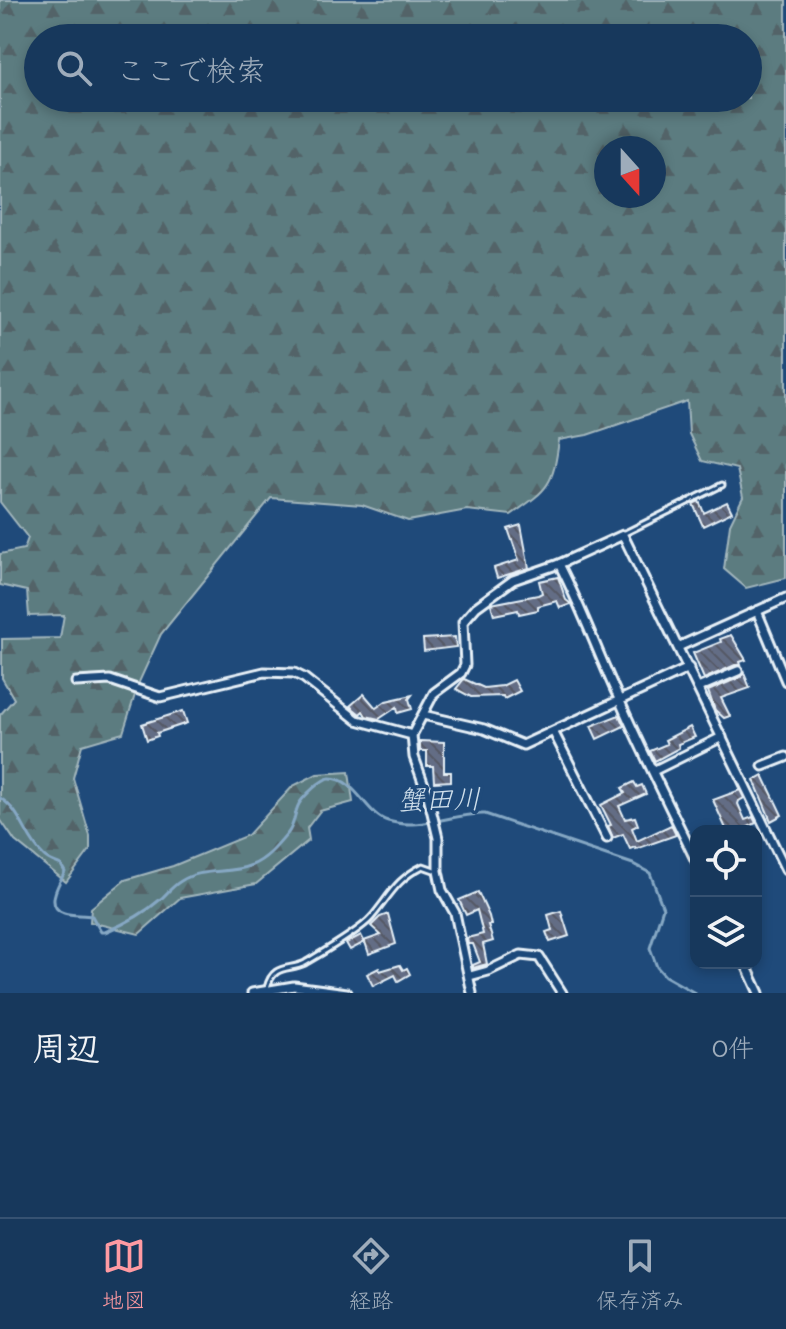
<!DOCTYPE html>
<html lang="ja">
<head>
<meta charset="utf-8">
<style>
	:root { --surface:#17385c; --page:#203f62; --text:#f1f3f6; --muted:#9eacbb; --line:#365272; --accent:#ff9aa2 }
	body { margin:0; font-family:Mali,"Klee One",sans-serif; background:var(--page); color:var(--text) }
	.controls { position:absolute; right:24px; bottom:24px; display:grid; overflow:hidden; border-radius:16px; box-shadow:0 4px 12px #0003 }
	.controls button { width:72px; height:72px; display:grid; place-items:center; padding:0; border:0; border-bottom:2px solid var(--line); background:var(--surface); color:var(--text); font:40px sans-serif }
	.compass { position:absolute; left:594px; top:136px; width:72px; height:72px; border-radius:50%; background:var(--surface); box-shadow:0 4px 12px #0003; rotate:159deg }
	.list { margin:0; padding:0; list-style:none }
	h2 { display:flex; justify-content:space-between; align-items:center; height:104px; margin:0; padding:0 32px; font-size:34px }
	h2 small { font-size:26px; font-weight:400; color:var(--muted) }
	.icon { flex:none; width:44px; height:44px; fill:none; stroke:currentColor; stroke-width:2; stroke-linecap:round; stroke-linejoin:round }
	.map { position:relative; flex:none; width:786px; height:993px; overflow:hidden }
	.search { position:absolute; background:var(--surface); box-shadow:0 4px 12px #0003; left:24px; right:24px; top:24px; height:88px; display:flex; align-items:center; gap:20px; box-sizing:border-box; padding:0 28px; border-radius:44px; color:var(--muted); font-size:30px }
	.sheet { height:224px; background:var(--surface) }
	nav { display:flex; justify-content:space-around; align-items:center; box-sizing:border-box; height:112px; border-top:2px solid var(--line); background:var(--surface); font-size:22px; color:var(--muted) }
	nav a { display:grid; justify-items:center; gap:4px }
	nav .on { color:var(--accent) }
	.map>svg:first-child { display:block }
	.forest { fill:url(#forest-firs); stroke:#a2b6bc; stroke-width:2; fill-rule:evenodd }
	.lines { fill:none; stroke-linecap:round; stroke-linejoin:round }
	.stream { stroke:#86a8c4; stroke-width:3 }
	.building { fill:url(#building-back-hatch); stroke:#e8f1f8; stroke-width:2 }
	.service-casing { stroke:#e8f1f8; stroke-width:9 }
	.minor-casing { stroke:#e8f1f8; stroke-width:13 }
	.service { stroke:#1f4a7a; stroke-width:3 }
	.minor { stroke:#1f4a7a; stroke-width:7 }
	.labels { text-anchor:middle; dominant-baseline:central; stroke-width:7; stroke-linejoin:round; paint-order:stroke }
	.water-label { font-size:28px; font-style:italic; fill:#cfdfeb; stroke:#1f4a7a }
</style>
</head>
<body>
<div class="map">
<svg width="786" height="993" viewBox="0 0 786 993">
	<defs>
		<pattern id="forest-firs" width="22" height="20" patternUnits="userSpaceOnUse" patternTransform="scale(2)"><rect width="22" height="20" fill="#5b7b80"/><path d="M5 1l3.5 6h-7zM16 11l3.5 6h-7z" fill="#526468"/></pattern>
		<pattern id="building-back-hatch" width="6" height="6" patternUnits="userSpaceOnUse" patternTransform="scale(2)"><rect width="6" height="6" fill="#646d85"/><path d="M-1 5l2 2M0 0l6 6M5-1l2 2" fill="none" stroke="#545965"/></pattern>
	</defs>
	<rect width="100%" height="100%" fill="#1f4a7a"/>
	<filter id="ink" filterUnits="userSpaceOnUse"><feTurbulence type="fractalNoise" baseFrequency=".0125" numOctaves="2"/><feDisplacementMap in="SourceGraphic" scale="16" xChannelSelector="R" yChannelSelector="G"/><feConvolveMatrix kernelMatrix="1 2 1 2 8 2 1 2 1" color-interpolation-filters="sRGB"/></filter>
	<g filter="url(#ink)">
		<!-- forest -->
		<g class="forest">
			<path d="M0 0H786V578L746 588 724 569 730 524 743 497 737 469 702 461 689 434 687 401 587 435 559 440C553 487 548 489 511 515L467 510 408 521 362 505 271 498 161 634 139 682 123 733 82 745 73 778 90 836V850L66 882 15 841 0 819V715L14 699 2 678V639L60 638 64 615 29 616 27 591 0 585V554L24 549 28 538 0 502ZM38 38H748V98H38ZM606 148H654V196H606Z"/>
			<polygon points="349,772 353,802 320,811 307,828 309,840 256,884 180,898 139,934 90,922 91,908 125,880 173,866 248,835 293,786 317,774"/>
		</g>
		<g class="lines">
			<!-- stream -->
			<path class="stream" d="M0 798C22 811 25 839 44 856 49 861 55 862 61 865L65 872C59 883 44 907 64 913 73 916 83 914 92 916L101 932H105C125 924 146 912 162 898 168 892 174 885 181 881 202 867 229 875 252 865 267 859 278 845 288 833 295 824 294 813 299 804 303 797 322 778 330 778 356 778 366 815 388 821 421 831 453 813 485 814L633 864 650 873 663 908 650 948 657 967 665 976 695 993"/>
		</g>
		<!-- building -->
		<g class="building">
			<polygon points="699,501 704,513 727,502 732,512 703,526 693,504"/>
			<polygon points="521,525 529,568 497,578 494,568 519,560 508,529"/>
			<polygon points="558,577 566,600 571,604 560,608 557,601 538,606 538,610 519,614 518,610 494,615 491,604 538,595 542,593 539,581"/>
			<polygon points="731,635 746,660 740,662 741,665 735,665 704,679 693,653 721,642 720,639"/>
			<polygon points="455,637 456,647 424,651 423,639"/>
			<polygon points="744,673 750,688 721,698 730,716 724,718 715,710 708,691 741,677"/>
			<polygon points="464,679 484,688 502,686 514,680 520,691 504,699 503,696 471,697 456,689"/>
			<polygon points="364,694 376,708 386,701 412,695 409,699 412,709 398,713 397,707 379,719 366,716 363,711 360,714 350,706"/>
			<polygon points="183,711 187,723 157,733 158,736 147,740 142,724"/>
			<polygon points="619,715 624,726 597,739 591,726"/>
			<polygon points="690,727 695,737 678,744 679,748 655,761 650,751 667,744 665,740"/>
			<polygon points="420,741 444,742 444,772 451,772 451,781 434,782 433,766 427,766 427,751 420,751"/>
			<polygon points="763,775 782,815 771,821 754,780"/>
			<polygon points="634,782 637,787 642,785 646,794 619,806 625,819 635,817 638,825 632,828 637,841 671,825 676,835 636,849 635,847 630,849 623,834 613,838 608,826 611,825 601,805 625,793 622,788"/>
			<polygon points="740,790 744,798 739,801 738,804 745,820 753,817 756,823 741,831 727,831 713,800"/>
			<polygon points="478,892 489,916 491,925 488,925 493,941 483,944 487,964 473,968 473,965 480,962 473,944 468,944 467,938 483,934 477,910 466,915 459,900"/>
			<polygon points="561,911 569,936 550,942 546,932 552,930 548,915"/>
			<polygon points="388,914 396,944 369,954 365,942 350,950 346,943 361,935 364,941 381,935 371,926 380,917"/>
			<polygon points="400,965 403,970 407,968 410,974 398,981 395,975 373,986 367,974 379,968 380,971"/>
		</g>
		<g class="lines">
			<!-- service casing -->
			<g class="service-casing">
				<g id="service">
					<polyline points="625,533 722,485"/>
					<path d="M267 988C273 963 289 971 305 963 320 954 361 930 371 918 390 896 395 880 423 866L437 871"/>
				</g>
			</g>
			<!-- minor casing -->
			<g class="minor-casing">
				<g id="minor">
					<path d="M559 564C582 608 598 654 619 699 643 754 670 807 696 861"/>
					<polyline points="757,611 786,681"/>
					<polyline points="678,647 786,598"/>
					<polyline points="76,682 110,680 160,697 264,672 294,673 304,678 357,720 412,735 414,757 428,796 438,838 438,871 442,890 455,913 472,993"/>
					<polyline points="698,688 738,671"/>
					<polyline points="423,715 484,729 523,745 689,668"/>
					<polyline points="554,733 607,838"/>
					<polyline points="412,735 434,693 461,673 465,665 463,622 476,607 513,580 559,564 623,535 786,870"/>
					<polyline points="763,766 786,757"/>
					<polyline points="653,771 722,737"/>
					<polyline points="745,963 759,993"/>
					<polyline points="470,976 488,971 521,955 539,957 562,993"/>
					<polyline points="252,993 294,986 347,993"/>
				</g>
			</g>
			<!-- service -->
			<use href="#service" class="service"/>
			<!-- minor -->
			<use href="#minor" class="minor"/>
		</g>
	</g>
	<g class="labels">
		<!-- water labels -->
		<g class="water-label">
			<text transform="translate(439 798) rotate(-1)">蟹田川</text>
		</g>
	</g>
</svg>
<div class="controls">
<button><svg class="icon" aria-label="locate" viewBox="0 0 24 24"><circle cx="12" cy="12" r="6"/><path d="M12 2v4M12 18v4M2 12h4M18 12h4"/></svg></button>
<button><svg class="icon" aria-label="layers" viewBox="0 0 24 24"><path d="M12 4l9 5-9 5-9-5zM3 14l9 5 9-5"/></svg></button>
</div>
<svg class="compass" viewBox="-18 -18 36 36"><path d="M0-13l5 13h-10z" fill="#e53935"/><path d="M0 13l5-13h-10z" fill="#9eacbb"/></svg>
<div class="search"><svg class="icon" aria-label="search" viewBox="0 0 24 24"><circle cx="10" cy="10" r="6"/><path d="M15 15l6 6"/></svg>ここで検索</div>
</div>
<section class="sheet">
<h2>周辺<small>0件</small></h2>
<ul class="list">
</ul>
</section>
<nav>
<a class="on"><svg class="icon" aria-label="map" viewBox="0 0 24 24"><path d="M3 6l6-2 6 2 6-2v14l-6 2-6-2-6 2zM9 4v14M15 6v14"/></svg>地図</a>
<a><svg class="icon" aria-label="directions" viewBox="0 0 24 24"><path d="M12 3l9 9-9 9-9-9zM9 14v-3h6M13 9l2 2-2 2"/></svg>経路</a>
<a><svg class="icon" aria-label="saved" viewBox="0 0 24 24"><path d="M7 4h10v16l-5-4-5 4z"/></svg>保存済み</a>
</nav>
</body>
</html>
